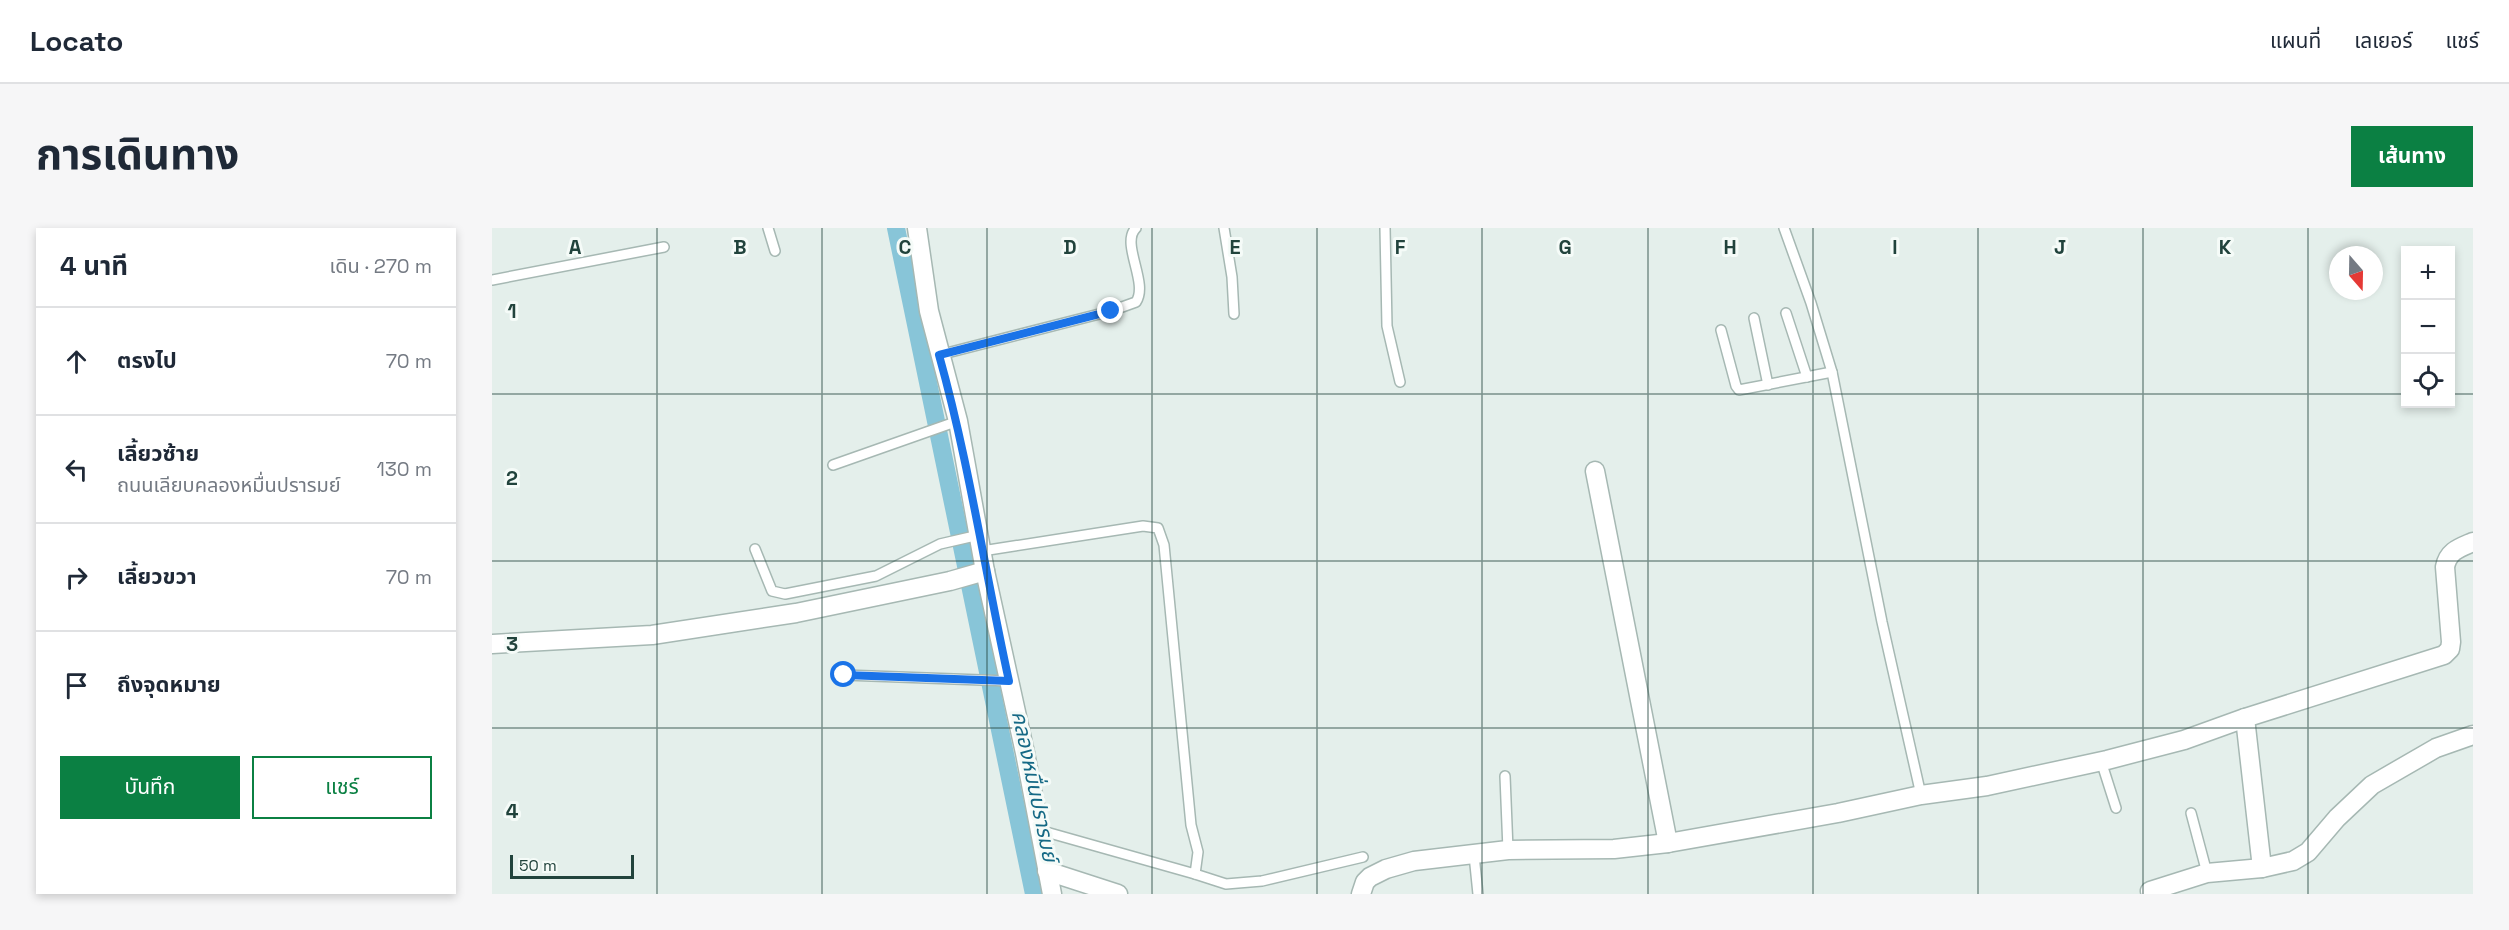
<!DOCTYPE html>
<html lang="th">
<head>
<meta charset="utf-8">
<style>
	:root { --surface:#fff; --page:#f6f6f7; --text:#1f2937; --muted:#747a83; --line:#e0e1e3; --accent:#0b8043 }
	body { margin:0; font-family:"Space Grotesk","Noto Sans Thai",sans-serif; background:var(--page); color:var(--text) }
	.controls { position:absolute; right:18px; top:18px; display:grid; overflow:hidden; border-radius:0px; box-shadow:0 3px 9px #0003 }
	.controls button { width:54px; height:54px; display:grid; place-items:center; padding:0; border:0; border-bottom:2px solid var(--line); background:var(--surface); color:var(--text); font:30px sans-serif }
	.compass { position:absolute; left:1837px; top:18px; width:54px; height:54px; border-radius:50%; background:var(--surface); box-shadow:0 3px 9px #0003; rotate:160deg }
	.scale { position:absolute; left:18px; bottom:15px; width:124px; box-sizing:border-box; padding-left:6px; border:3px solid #21433c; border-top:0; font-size:16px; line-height:21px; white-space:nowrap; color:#21433c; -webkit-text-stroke:4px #f5fbf8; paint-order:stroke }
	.stop { position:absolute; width:18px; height:18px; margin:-14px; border:4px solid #1a73e8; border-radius:50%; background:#fff }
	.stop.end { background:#1a73e8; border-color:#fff; box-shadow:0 2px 6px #0008 }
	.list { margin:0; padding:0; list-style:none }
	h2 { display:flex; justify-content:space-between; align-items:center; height:78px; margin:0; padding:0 24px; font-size:26px }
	h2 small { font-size:20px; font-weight:400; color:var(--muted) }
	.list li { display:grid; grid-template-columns:39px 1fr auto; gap:18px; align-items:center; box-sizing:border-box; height:108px; padding:0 24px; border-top:2px solid var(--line) }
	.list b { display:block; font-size:22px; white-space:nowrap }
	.list p { margin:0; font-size:20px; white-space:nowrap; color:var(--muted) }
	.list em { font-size:20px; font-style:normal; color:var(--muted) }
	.actions { display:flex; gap:12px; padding:18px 24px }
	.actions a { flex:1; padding:14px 0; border:2px solid var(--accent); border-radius:0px; text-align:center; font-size:21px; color:var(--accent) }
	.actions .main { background:var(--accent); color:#fff }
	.icon { flex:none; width:33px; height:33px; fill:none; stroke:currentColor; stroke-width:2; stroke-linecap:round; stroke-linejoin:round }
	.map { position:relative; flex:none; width:1981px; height:666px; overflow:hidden; border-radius:0px }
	header { display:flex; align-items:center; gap:36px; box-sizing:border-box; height:84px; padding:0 30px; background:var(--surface); border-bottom:2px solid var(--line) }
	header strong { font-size:28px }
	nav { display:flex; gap:33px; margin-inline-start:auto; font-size:21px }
	.intro { display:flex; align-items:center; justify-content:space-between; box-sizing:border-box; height:144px; padding:0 36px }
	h1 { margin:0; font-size:42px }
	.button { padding:15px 27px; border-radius:0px; background:var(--accent); color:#fff; font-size:21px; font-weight:700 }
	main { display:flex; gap:36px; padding:0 36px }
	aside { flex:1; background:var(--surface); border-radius:0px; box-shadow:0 3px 9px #0003 }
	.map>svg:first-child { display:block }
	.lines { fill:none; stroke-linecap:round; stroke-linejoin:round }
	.canal { stroke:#88c5d8; stroke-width:18 }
	.lane-casing { stroke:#a6b8b3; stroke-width:12 }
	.street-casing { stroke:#a6b8b3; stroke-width:21 }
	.lane { stroke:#fff; stroke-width:9 }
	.street { stroke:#fff; stroke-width:18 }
	.route { stroke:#1a73e8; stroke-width:8 }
	.grid { fill:none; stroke:#21433c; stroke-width:1.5; stroke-opacity:0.55 }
	.labels { text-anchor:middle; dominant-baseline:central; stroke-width:6; stroke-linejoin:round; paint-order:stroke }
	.water-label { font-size:21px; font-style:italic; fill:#156985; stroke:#f5fbf8 }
	.grid-label { font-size:20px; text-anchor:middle; font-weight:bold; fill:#21433c; stroke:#f5fbf8; stroke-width:6; stroke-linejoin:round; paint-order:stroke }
</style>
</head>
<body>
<header>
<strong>Locato</strong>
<nav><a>แผนที่</a><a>เลเยอร์</a><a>แชร์</a></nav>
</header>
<div class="intro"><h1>การเดินทาง</h1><a class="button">เส้นทาง</a></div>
<main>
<aside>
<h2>4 นาที<small>เดิน · 270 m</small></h2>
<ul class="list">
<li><svg class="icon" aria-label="ahead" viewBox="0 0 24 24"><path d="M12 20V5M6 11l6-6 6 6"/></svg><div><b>ตรงไป</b></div><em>70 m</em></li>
<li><svg class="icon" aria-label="left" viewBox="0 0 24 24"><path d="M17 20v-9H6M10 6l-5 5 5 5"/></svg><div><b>เลี้ยวซ้าย</b><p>ถนนเลียบคลองหมื่นปรารมย์</p></div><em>130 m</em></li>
<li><svg class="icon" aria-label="right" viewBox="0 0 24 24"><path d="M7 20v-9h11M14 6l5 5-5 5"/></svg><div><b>เลี้ยวขวา</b></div><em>70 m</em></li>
<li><svg class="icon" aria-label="arrive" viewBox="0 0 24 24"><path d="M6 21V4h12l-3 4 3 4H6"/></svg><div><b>ถึงจุดหมาย</b></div></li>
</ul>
<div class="actions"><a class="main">บันทึก</a><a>แชร์</a></div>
</aside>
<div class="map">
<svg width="1981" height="666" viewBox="0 0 1981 666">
	<rect width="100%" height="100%" fill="#e4efeb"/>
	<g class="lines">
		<!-- canal -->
		<polyline class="canal" points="404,0 542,666"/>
		<!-- lane casing -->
		<g class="lane-casing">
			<g id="lane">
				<polyline points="276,0 283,23"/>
				<polyline points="732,0 740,49 742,86"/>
				<polyline points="893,0 895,98 908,154"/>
				<polyline points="1292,0 1319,75 1340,144 1390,394 1429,567"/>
				<polyline points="0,52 172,19"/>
				<polyline points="1294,85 1315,149"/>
				<polyline points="1262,90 1276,157"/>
				<polyline points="1229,102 1244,158 1247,162 1340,144"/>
				<path d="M447 127 619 83 644 74C657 55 628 15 644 0"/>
				<polyline points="341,237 466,193"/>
				<polyline points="263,321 280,363 293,366 384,348 448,316 487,307"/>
				<polyline points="490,323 651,298 666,300 672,317 699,597 706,624 703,646 547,602"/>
				<polyline points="352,447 517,453"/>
				<polyline points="1609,533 1624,580"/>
				<polyline points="1013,548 1016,622"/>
				<polyline points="1699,585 1715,645"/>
				<polyline points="982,627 986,666"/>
				<polyline points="703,646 734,656 770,653 871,629"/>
			</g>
		</g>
		<!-- street casing -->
		<g class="street-casing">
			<g id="street">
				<polyline points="425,0 437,83 466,193 493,343 533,525 560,666"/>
				<polyline points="1103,243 1176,615"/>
				<polyline points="0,416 160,407 304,385 458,353 493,343"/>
				<polyline points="1753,490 1770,640"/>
				<polyline points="555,643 626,666"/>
				<polyline points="1658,663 1715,645 1770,640 1801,633 1816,624 1845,590 1880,557 1944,520 1981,507"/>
				<path d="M869 666 873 654 878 649 894 641 922 633 1016 622 1122 621 1176 615 1346 585 1429 567 1495 558 1615 532 1692 512 1753 490 1952 427 1958 421 1959 414 1953 339C1956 323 1967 320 1981 314"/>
			</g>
		</g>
		<!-- lane -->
		<use href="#lane" class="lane"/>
		<!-- street -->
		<use href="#street" class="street"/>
	</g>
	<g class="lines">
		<!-- route -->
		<path class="route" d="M352 447 517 453C493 344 477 234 447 127L619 83"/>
	</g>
	<!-- grid -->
	<path class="grid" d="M165 0V666M330 0V666M495 0V666M660 0V666M825 0V666M990 0V666M1156 0V666M1321 0V666M1486 0V666M1651 0V666M1816 0V666M0 166H1914M1958 166H1981M0 333H1981M0 500H1981"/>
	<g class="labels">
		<!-- water labels -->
		<g class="water-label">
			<text transform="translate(543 558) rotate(78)">คลองหมื่นปรารมย์</text>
		</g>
	</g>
	<g class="grid-label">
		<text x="83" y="26">A</text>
		<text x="248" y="26">B</text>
		<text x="413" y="26">C</text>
		<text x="578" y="26">D</text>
		<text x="743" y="26">E</text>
		<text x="908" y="26">F</text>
		<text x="1073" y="26">G</text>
		<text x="1238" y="26">H</text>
		<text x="1403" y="26">I</text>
		<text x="1568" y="26">J</text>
		<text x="1733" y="26">K</text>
		<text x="20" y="90">1</text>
		<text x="20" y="257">2</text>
		<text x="20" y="423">3</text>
		<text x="20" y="590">4</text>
	</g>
</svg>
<div class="controls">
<button>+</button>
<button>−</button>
<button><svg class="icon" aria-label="locate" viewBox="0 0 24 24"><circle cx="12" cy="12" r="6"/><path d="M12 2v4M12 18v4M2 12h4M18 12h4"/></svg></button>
</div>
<svg class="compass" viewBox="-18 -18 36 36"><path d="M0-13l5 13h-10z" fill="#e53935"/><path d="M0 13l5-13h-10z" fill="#747a83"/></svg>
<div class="scale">50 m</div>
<div class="stop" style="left:352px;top:447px"></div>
<div class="stop end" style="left:619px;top:83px"></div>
</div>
</main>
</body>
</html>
